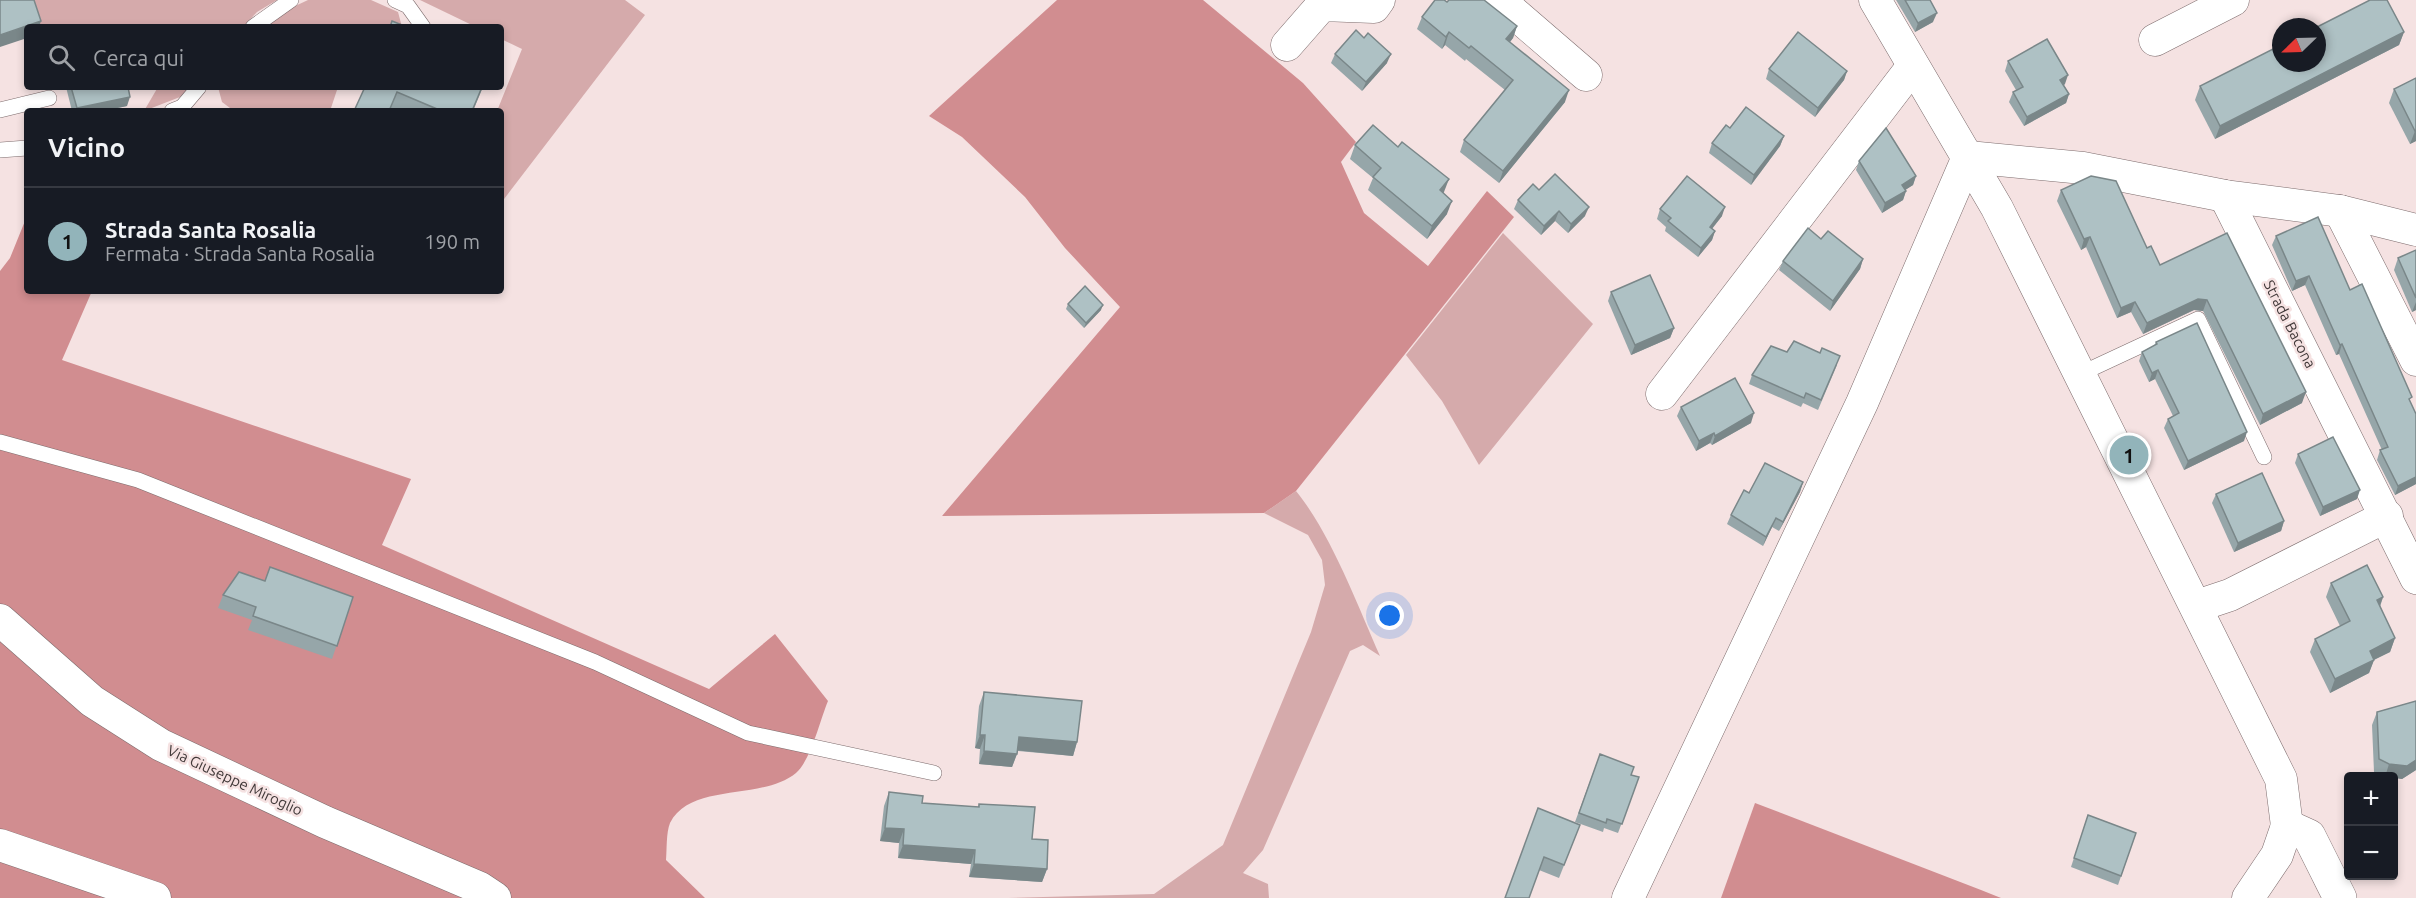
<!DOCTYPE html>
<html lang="it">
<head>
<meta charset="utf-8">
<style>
	:root { --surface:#171b24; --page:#20242c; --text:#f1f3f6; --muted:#9ea1a6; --line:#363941; --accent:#92b4ba }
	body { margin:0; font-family:Ubuntu,sans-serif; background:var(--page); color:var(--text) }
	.controls { position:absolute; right:18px; bottom:18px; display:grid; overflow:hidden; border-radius:6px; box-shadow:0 3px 9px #0003 }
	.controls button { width:54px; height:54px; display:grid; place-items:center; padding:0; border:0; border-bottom:2px solid var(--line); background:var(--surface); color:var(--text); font:30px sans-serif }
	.compass { position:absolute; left:2272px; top:18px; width:54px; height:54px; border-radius:50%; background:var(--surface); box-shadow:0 3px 9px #0003; rotate:247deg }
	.you { position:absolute; left:1390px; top:616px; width:21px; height:21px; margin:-15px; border:4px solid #fff; border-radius:50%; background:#1a73e8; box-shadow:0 0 0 9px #1a73e833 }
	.badge { display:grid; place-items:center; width:39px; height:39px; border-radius:50%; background:var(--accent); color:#111; font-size:20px; font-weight:700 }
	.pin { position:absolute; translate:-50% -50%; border:3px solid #fff; box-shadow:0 2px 6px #0006 }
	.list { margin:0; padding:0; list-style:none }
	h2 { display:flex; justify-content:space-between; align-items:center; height:78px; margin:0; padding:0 24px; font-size:26px }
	h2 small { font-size:20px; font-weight:400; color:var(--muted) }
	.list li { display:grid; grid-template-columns:39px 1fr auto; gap:18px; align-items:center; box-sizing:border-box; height:108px; padding:0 24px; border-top:2px solid var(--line) }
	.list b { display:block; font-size:22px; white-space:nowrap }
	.list p { margin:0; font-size:20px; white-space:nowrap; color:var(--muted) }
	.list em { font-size:20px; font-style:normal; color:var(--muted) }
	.icon { flex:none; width:33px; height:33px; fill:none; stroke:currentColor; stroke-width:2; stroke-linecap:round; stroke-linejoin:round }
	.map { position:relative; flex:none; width:2416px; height:898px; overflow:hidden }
	.search { position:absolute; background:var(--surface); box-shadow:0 3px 9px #0003; left:24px; top:24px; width:480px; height:66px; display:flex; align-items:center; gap:15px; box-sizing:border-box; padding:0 21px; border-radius:6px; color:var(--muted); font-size:22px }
	.panel { position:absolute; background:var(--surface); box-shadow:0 3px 9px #0003; left:24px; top:108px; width:480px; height:186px; border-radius:6px }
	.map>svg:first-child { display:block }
	.green { fill:#d5aaab }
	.forest { fill:#d18d90 }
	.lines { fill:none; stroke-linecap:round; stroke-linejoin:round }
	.service-casing { stroke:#7d6c6d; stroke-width:16 }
	.minor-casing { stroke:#7d6c6d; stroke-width:33 }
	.tertiary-casing { stroke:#7d6c6d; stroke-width:34 }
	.service { stroke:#fff; stroke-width:15 }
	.minor { stroke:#fff; stroke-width:32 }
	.tertiary { stroke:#fff; stroke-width:33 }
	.wall { fill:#96a6a9 }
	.shaded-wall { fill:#7a8789 }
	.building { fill:#aec1c4; stroke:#7a8789; stroke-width:1.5 }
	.labels { text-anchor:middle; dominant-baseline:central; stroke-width:5; stroke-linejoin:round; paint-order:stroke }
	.street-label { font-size:15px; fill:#413939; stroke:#f5e2e2 }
</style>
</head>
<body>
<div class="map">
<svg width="2416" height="898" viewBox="0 0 2416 898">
	<rect width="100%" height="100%" fill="#f5e2e2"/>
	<!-- green -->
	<g class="green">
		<polygon points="30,0 277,0 257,12 243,27 40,27"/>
		<polygon points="308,0 371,0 398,12 402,27 266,27 291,8"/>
		<polygon points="420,0 625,0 645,15 501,203 501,111 497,111 522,49 501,39 501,27 476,27"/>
		<polygon points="158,87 191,87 180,97 144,111"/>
		<polygon points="218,87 338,87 330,111 234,111 222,102"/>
		<polygon points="1503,233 1593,324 1479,465 1442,401 1406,355"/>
		<path d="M1296 491C1331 534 1357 604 1380 656L1363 645 1350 651 1263 850 1243 873 1268 884 1269 898H1008L1154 894 1223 845 1311 632 1325 585 1322 560 1308 535 1264 513Z"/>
	</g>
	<!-- forest -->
	<g class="forest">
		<polygon points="1057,0 1203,0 1303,83 1356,142 1341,162 1364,213 1428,266 1487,191 1514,217 1296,491 1264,513 942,516 1120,307 1065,248 1025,197 962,137 929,116"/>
		<path d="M27 216V291H92L62 360 411 479 382 545 709 689 775 634 828 701C820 720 811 760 796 773 762 801 691 782 670 823 666 833 667 849 666 860L705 898H0V271L10 258Z"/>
		<polygon points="1755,803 1981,890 2001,898 1721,898"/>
	</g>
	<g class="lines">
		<!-- service casing -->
		<g class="service-casing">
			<g id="service">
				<polyline points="395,0 408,6 423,27"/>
				<polyline points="253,27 291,0"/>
				<polyline points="0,110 49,98"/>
				<polyline points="172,111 182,107 199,87"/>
				<polyline points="0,150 27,148"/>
				<polyline points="2080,374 2198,319 2264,457"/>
				<polyline points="0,442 138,480 595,662 748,733 934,773"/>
			</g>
		</g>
		<!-- minor casing -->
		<g class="minor-casing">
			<g id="minor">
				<polyline points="1499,0 1586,75"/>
				<polyline points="1875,0 1997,208 2281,779 2287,826 2277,855 2248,898"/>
				<polyline points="2155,40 2233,0"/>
				<polyline points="1287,45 1322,5 1374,7 1379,0"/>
				<polyline points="2225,196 2416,578"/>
				<polyline points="2340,211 2416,360"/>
				<polyline points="1662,394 1913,66"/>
				<polyline points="2197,606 2230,595 2387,516"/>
				<polyline points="0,620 92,701 161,745 325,822 480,888 495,898"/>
				<polyline points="0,845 155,898"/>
				<polyline points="1628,898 1862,403 1968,157 2083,168 2225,196 2340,211 2416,230"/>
			</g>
		</g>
		<!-- tertiary casing -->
		<g class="tertiary-casing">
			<polyline id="tertiary" points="2287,826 2309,836 2340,898"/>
		</g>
		<!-- service -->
		<use href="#service" class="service"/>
		<!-- minor -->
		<use href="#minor" class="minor"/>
		<!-- tertiary -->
		<use href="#tertiary" class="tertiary"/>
	</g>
	<!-- wall -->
	<g class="wall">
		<polygon points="1896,0 1930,0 1933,22 1915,32"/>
		<polygon points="1447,2 1517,26 1513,38 1510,42 1565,102 1499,183 1460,152 1464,140 1505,90 1466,59 1465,61 1445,45 1442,49 1417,29 1422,17"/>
		<polygon points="2404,32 2399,45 2215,139 2195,100 2200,86"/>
		<polygon points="1335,54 1387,63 1362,91 1331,63"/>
		<polygon points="2008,61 2065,84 2064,85 2069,94 2066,103 2024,126 2009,102 2013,92 2016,90 2005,71"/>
		<polygon points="1769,69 1847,71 1844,80 1815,117 1766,79"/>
		<polygon points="2416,78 2416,141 2410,144 2389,103 2394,89"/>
		<polygon points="66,87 128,87 127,106 103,111 72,111"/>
		<polygon points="365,87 483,87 473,111 394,111 390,110 390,111 354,111"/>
		<polygon points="1730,128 1784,136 1780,146 1751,185 1709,153 1712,143"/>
		<polygon points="1355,145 1444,192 1443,193 1447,214 1427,239 1368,190 1373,178 1350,159"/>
		<polygon points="1859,161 1916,176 1913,185 1905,190 1906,191 1903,200 1882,213 1856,170"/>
		<polygon points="1539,190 1585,216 1568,233 1555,221 1541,235 1514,209 1518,200"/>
		<polygon points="2061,190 2147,248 2160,265 2227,233 2302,403 2260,425 2203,311 2194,310 2143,334 2131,312 2117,318 2086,247 2081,250 2057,201"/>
		<polygon points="1660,209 1722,216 1712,229 1715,231 1712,240 1698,257 1665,231 1666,227 1657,219"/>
		<polygon points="2276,236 2350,290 2410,402 2416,484 2395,495 2377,460 2380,450 2382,450 2339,354 2336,355 2305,285 2292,291 2272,245"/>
		<polygon points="1821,239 1863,259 1860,269 1830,311 1779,270 1783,261"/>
		<polygon points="2416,250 2416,310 2412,312 2394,270 2398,258"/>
		<polygon points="1611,292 1674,328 1670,338 1631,355 1608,301"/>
		<polygon points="1068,304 1101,310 1084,328 1066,309"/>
		<polygon points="2156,342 2244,441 2184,470 2164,428 2168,419 2173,416 2155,379 2149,382 2139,361 2142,352 2154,346"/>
		<polygon points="1787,352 1837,365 1818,410 1803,403 1801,407 1749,384 1752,375"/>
		<polygon points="1681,407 1751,423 1712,445 1710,443 1696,451 1677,416"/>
		<polygon points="2298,454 2357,499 2320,516 2295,463"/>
		<polygon points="1803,482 1800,492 1779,531 1772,527 1763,546 1727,524 1731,515 1749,493"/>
		<polygon points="2216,494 2284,521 2281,531 2234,552 2212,503"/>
		<polygon points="265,581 353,597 332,659 248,630 252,620 218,608 223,595"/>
		<polygon points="2331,583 2383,597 2380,607 2395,638 2390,652 2374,660 2369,673 2330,693 2310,652 2315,639 2340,626 2326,597"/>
		<polygon points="984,692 1077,742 1073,756 1018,751 1012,767 979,764 980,749 975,748 979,706"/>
		<polygon points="2416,701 2416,770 2402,779 2394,777 2383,777 2374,772 2372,725 2377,712"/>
		<polygon points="1600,754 1631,775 1639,777 1618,833 1604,828 1603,832 1575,822"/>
		<polygon points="889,792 922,803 978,807 979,804 1032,839 1047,869 1042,882 969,877 971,864 898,858 899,843 880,841 884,806"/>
		<polygon points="1538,808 1580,825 1559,878 1539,870"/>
		<polygon points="2088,815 2136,833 2118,885 2071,867"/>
	</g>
	<!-- shaded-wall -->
	<g class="shaded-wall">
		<polygon points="1937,13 1933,22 1915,32 1918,23"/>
		<polygon points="41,21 39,27 27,27 27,38 0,47 0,35"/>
		<polygon points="1517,26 1513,38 1502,52 1506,39"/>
		<polygon points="1449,32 1445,45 1442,49 1446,37"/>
		<polygon points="2404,32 2399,45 2215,139 2220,126"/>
		<polygon points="1391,54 1387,63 1362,91 1366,82"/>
		<polygon points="1847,71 1844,80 1815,117 1818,108"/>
		<polygon points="2068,75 2065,84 2057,89 2060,80"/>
		<polygon points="1569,90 1565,102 1499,183 1503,171"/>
		<polygon points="2069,94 2066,103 2024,126 2027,117"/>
		<polygon points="130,97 127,106 103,111 76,111 77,108"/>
		<polygon points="2416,130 2416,141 2410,144 2415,131"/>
		<polygon points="1784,136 1780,146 1751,185 1754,175"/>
		<polygon points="1916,176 1913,185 1899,194 1902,185"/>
		<polygon points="1449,179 1444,192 1435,204 1440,190"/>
		<polygon points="1906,191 1903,200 1882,213 1885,203"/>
		<polygon points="1452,201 1447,214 1427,239 1432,226"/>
		<polygon points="1589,207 1585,216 1568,233 1571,224"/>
		<polygon points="1725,207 1722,216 1706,236 1710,227"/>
		<polygon points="1559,211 1555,221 1541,235 1544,226"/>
		<polygon points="1715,231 1712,240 1698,257 1701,248"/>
		<polygon points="2090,237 2086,247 2081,250 2084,239"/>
		<polygon points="1863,259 1860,269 1830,311 1833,301"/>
		<polygon points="2309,276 2305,285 2292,291 2296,281"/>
		<polygon points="2198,299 2207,300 2203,311 2194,310 2143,334 2147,323"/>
		<polygon points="2135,302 2131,312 2117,318 2121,308"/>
		<polygon points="2416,302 2416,310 2412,312"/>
		<polygon points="1103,305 1101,310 1084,328 1086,323"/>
		<polygon points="1674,328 1670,338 1631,355 1635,345"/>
		<polygon points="2342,344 2339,354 2336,355 2340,345"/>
		<polygon points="2158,370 2155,379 2149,382 2152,373"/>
		<polygon points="2306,392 2302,403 2260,425 2263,414"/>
		<polygon points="1754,413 1751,423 1712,445 1715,436"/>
		<polygon points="2247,432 2244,441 2184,470 2188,461"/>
		<polygon points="1714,433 1710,443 1696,451 1699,441"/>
		<polygon points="2416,477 2416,484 2395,495 2398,486"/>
		<polygon points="1803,482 1800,492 1779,531 1783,522"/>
		<polygon points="2360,490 2357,499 2320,516 2323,507"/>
		<polygon points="1776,518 1772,527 1763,546 1766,537"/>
		<polygon points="2284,521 2281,531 2234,552 2238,543"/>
		<polygon points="2383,597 2378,611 2377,600"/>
		<polygon points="2395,638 2390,652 2365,664 2370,651"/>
		<polygon points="2374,660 2369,673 2330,693 2335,679"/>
		<polygon points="980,735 985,735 980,749 975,748"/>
		<polygon points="1019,737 1077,742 1073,756 1014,750"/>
		<polygon points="984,751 1017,754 1012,767 979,764"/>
		<polygon points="2416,760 2416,770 2402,779 2394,778 2394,777 2385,777 2389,764"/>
		<polygon points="885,828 904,829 899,843 880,841"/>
		<polygon points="903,845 975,850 971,864 898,858"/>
		<polygon points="974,864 1047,869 1042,882 969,877"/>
	</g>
	<!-- building -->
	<g class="building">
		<polygon points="0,0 34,0 41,21 0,35"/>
		<polygon points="1435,0 1444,0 1447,2 1449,0 1484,0 1517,26 1506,39 1569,90 1503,171 1464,140 1513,80 1471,46 1469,48 1449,32 1446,37 1422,17"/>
		<polygon points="1905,0 1930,0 1937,13 1918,23"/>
		<polygon points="2370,0 2387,0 2404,32 2220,126 2200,86 2281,45 2281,63 2317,63 2317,27"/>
		<polygon points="392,21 407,27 390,27"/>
		<polygon points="1356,30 1364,38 1368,33 1391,54 1366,82 1335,54"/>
		<polygon points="1798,32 1847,71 1818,108 1769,69"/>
		<polygon points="2047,39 2068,75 2060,80 2069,94 2027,117 2013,92 2023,87 2008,61"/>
		<polygon points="2416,78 2416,130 2415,131 2394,89"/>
		<polygon points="71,87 128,87 130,97 77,108"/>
		<polygon points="365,87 482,87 472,111 436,111 437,109 397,92 389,111 354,111"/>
		<polygon points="1746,107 1784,136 1754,175 1712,143 1726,125 1730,128"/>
		<polygon points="1373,125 1398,147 1402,142 1449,179 1440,190 1452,201 1432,226 1373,177 1381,168 1355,145"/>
		<polygon points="1886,128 1916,176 1902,185 1906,191 1885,203 1859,161"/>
		<polygon points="1555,174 1589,207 1571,224 1559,211 1544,226 1518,200 1533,184 1539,190"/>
		<polygon points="1687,176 1725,207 1710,227 1715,231 1701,248 1668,221 1671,218 1660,209"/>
		<polygon points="2091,176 2116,181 2147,248 2151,246 2160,265 2227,233 2306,392 2263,414 2207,300 2198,299 2147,323 2135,302 2121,308 2090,237 2084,239 2061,190"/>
		<polygon points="2318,217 2350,290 2362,284 2412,397 2409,399 2416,414 2416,477 2398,486 2380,450 2388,447 2342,344 2340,345 2309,276 2296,281 2276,236"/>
		<polygon points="1808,228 1821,239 1828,231 1863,259 1833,301 1783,261"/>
		<polygon points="2416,250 2416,298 2398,258"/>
		<polygon points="1650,275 1674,328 1635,345 1611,292"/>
		<polygon points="1085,286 1103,305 1086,323 1068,304"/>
		<polygon points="2197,323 2247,432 2188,461 2168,419 2179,413 2158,370 2152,373 2142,352 2157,344 2156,342"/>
		<polygon points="1794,341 1820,353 1822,348 1840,356 1821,400 1806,393 1804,398 1752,375 1771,346 1787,352"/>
		<polygon points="1735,378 1754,413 1715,436 1714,433 1699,441 1681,407"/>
		<polygon points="2333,437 2360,490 2323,507 2298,454"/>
		<polygon points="1765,463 1803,482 1783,522 1776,518 1766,537 1731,515 1744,490 1749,493"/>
		<polygon points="2262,473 2284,521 2238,543 2216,494"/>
		<polygon points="2367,565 2383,597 2377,600 2395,638 2370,651 2374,660 2335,679 2315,639 2350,621 2331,583"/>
		<polygon points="270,567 353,597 337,646 253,616 256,607 223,595 239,572 265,581"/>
		<polygon points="984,692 1082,701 1077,742 1019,737 1017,754 984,751 985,735 980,735"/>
		<polygon points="2416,701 2416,760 2407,766 2389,764 2379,759 2377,712"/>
		<polygon points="1600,754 1634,767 1631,775 1639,777 1622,824 1607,819 1606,823 1579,813"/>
		<polygon points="889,792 923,796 922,803 979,807 979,804 1035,807 1032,839 1048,840 1047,869 974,864 975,850 903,845 904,829 885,828"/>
		<polygon points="1538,808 1580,825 1564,865 1544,857 1529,898 1505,898"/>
		<polygon points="2088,815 2136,833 2121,876 2074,858"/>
	</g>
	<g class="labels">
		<!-- street labels -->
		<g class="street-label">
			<text transform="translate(2290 324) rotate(63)">Strada Bacona</text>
			<text transform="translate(235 780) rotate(25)">Via Giuseppe Miroglio</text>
		</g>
	</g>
</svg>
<div class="controls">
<button>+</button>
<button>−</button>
</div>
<svg class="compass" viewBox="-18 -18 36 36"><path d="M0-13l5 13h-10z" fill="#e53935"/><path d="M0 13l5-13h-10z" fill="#9ea1a6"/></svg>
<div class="you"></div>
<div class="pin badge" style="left:2129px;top:455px">1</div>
<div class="search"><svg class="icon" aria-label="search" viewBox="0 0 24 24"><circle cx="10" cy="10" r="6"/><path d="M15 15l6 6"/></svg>Cerca qui</div>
<section class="panel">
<h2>Vicino<small></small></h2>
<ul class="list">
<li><span class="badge">1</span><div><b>Strada Santa Rosalia</b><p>Fermata · Strada Santa Rosalia</p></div><em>190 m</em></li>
</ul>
</section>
</div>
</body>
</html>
